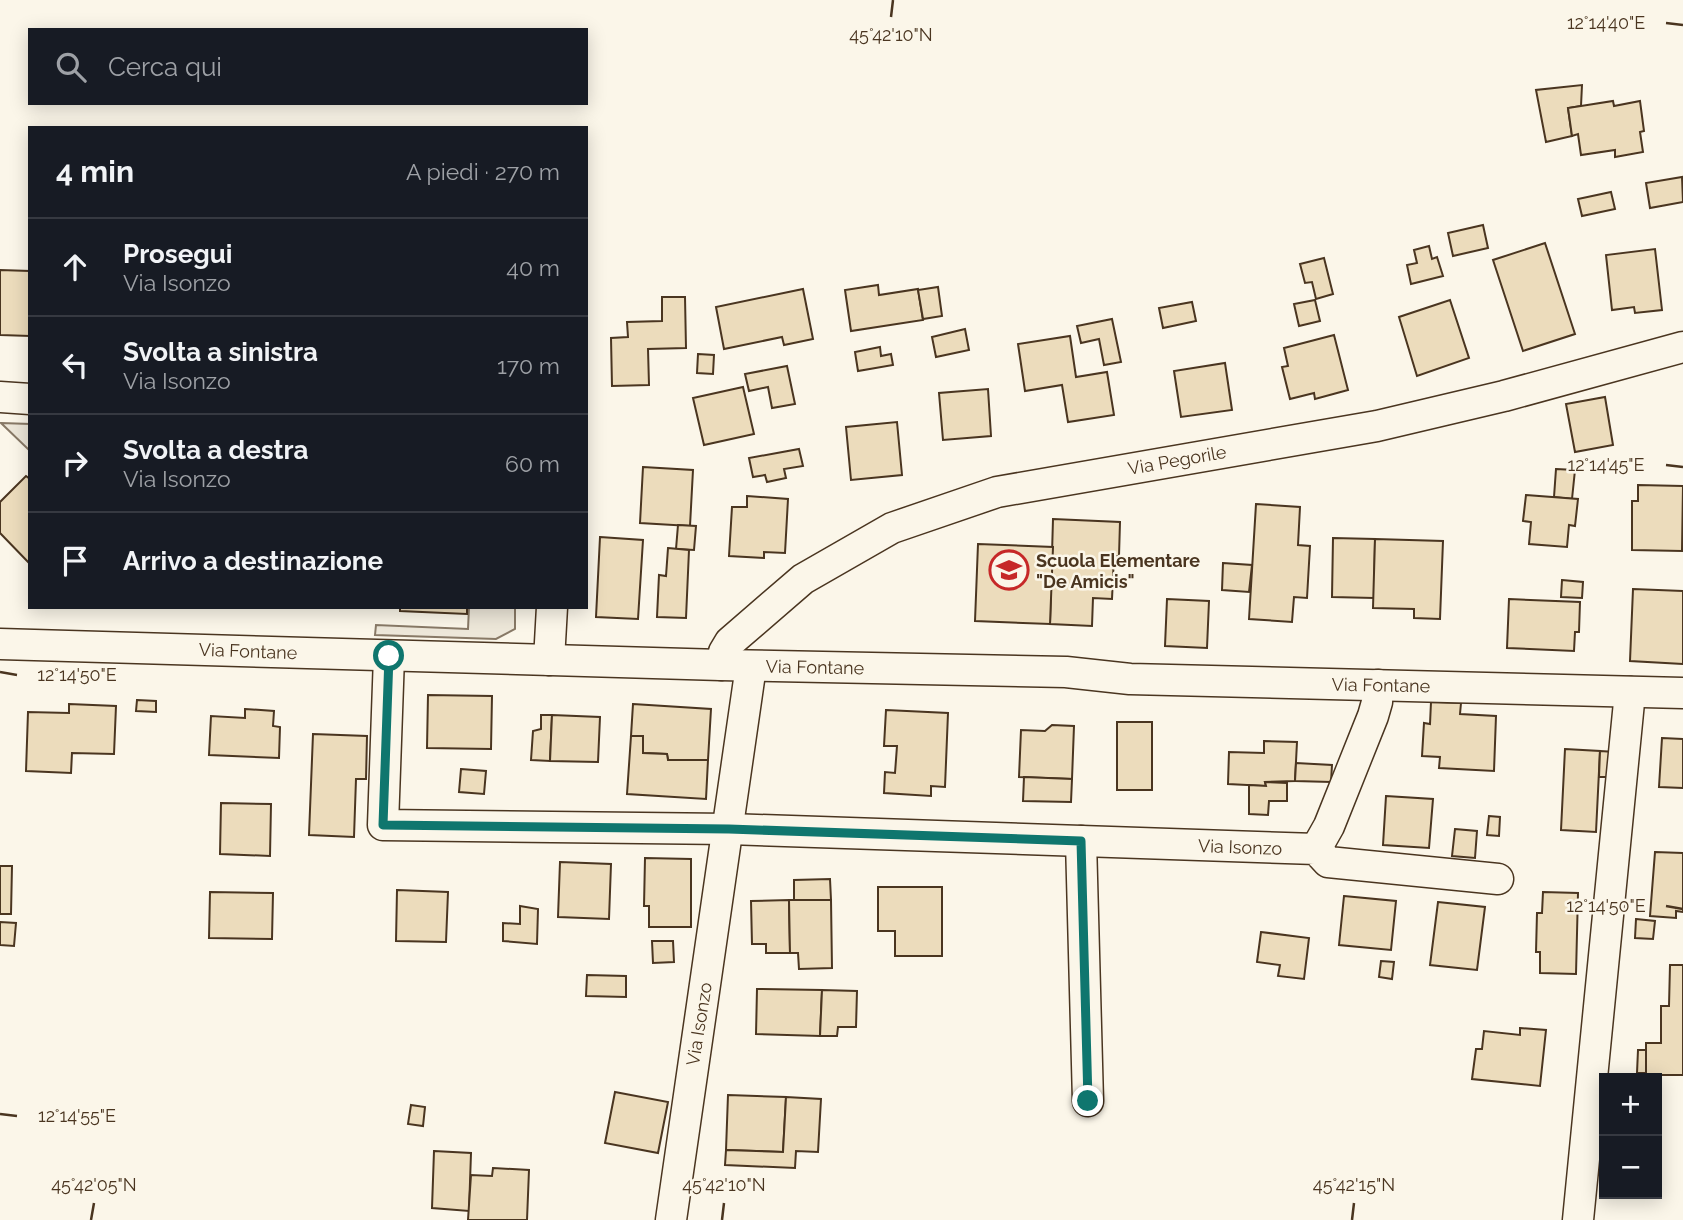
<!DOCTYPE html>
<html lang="it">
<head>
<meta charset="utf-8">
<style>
	:root { --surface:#171b24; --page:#20242c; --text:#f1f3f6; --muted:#9ea1a6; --line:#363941 }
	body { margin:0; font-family:Raleway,sans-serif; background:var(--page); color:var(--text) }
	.controls { position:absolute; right:21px; bottom:21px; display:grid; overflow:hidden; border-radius:0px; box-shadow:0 4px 18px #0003 }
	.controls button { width:63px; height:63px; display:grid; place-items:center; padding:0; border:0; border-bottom:2px solid var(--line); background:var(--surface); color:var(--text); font:35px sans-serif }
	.stop { position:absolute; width:21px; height:21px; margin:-16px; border:5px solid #0f766e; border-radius:50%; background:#fff }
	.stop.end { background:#0f766e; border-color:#fff; box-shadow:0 2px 7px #0008 }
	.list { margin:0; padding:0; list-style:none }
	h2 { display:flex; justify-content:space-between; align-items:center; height:91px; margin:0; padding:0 28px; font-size:30px }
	h2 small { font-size:23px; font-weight:400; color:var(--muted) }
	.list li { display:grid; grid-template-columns:46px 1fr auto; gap:21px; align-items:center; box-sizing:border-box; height:98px; padding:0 28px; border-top:2px solid var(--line) }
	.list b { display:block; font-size:26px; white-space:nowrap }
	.list p { margin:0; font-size:23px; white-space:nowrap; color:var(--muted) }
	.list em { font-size:23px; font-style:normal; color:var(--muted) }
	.icon { flex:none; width:38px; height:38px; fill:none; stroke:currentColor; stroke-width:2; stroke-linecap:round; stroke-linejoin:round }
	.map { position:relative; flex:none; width:1683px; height:1220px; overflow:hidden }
	.search { position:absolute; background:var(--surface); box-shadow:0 4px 18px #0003; left:28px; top:28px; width:560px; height:77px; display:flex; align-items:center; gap:18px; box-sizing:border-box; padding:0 24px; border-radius:0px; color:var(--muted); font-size:26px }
	.panel { position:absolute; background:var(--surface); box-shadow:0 4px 18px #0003; left:28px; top:126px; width:560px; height:483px; border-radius:0px }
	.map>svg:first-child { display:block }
	.parking { fill:#ede7d9; stroke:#887966; stroke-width:2 }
	.building { fill:#ecdcbc; stroke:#4a3520; stroke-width:2 }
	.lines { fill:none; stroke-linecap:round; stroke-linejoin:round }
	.minor-casing { stroke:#4a3520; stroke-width:33 }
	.minor { stroke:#fbf6e9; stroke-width:30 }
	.route { stroke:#0f766e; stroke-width:9 }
	.ticks { fill:none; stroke:#4a3520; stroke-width:2.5 }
	.labels { text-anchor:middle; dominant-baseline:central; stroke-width:5; stroke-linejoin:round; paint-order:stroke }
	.street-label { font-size:18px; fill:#4a3520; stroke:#fbf6e9 }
	.poi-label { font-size:18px; font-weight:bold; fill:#4a3520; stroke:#fbf6e9; text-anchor:start }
	.ticks-label { font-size:18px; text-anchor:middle; fill:#4a3520; stroke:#fbf6e9; stroke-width:5; stroke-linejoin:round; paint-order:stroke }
</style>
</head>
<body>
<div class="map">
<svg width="1683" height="1220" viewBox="0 0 1683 1220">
	<rect width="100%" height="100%" fill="#fbf6e9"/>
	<!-- parking -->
	<g class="parking">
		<polygon points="1,423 30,424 30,451"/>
		<polygon points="469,607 515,607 515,629 496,639 375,635 376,625 468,629"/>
	</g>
	<!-- building -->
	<g class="building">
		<polygon points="1582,85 1581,106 1568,108 1572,136 1546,142 1536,90"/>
		<polygon points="1613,101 1614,106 1640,101 1644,131 1640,132 1643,152 1615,157 1615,150 1581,155 1578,134 1572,136 1568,108"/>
		<polygon points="1682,177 1683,202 1650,208 1646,183"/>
		<polygon points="1611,192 1615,209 1582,216 1578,199"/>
		<polygon points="1483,225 1488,248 1453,256 1448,233"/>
		<polygon points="1545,243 1575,334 1523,351 1493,260"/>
		<polygon points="1429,246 1432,259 1437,257 1443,276 1411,284 1407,265 1417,263 1414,250"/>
		<polygon points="1655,249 1662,310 1635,313 1634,307 1612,310 1606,255"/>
		<polygon points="1324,258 1333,294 1316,299 1312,282 1305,283 1300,264"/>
		<polygon points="0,270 30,271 30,336 0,335"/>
		<polygon points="878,285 879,295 918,289 923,320 851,331 845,290"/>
		<polygon points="938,287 942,316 923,319 918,290"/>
		<polygon points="803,289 813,339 784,345 782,337 724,349 716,307"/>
		<polygon points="662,297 685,297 686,348 648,349 649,385 612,386 611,338 628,337 627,322 662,321"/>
		<polygon points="1315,300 1320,321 1299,326 1294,304"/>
		<polygon points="1450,300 1469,358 1417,376 1399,317"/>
		<polygon points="1192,302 1196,321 1163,328 1159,308"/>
		<polygon points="1112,319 1121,362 1104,365 1099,339 1081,343 1077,326"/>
		<polygon points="965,329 969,350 936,357 932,337"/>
		<polygon points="1334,335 1348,390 1315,399 1314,393 1290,399 1282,367 1288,366 1284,348"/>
		<polygon points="1070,336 1076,377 1107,372 1114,415 1068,422 1062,385 1025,391 1018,344"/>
		<polygon points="880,347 881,356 891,354 893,365 858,371 855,352"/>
		<polygon points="698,354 714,355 713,374 697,373"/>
		<polygon points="1225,363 1232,410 1181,417 1174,371"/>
		<polygon points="787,366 795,404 772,408 768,387 749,391 745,374"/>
		<polygon points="743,387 754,434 704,445 693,398"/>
		<polygon points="988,389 991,436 943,440 939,393"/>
		<polygon points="1605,397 1613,445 1575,452 1566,404"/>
		<polygon points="897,422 902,475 851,480 846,427"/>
		<polygon points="799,449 803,466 784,469 786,478 767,482 765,475 753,477 749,458"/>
		<polygon points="643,467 693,470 690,526 640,523"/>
		<polygon points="1556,469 1575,470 1572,499 1554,497"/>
		<polygon points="26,476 30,479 30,564 0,533 0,502"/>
		<polygon points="1638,485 1683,486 1682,551 1632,550 1632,501 1638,501"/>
		<polygon points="1526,495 1578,499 1575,526 1569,525 1567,547 1529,544 1531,522 1523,521"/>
		<polygon points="747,496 788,499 785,553 764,552 764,558 729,556 732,507 747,507"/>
		<polygon points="1256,504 1300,507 1298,545 1310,546 1307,598 1294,597 1292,622 1249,619"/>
		<polygon points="1053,519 1120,522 1119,556 1114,556 1112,599 1093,598 1092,626 1050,624"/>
		<polygon points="678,525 696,526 694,550 676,549"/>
		<polygon points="600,537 643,540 638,619 596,617"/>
		<polygon points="1333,538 1375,539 1374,598 1332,597"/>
		<polygon points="1375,539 1443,541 1440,619 1414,618 1414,609 1373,608"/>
		<polygon points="978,544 1053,547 1050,624 975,621"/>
		<polygon points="668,548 689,550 686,618 657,617 659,575 666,576"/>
		<polygon points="1223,563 1252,565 1249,592 1222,590"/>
		<polygon points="1562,580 1583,582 1582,598 1561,597"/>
		<polygon points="1633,589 1683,591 1683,664 1630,661"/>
		<polygon points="1167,599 1209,601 1207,648 1165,646"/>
		<polygon points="1509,599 1580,602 1579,632 1575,632 1574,651 1507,648"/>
		<polygon points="400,607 467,607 467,614 400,611"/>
		<polygon points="428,695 492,696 491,749 427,748"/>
		<polygon points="137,700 156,701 156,712 136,711"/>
		<polygon points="1431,702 1461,703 1460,714 1496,716 1494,771 1439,768 1440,757 1422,756 1424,723 1430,724"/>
		<polygon points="69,704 116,706 114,754 72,753 71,773 26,771 28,712 69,713"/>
		<polygon points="633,704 711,709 708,760 668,760 667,754 643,753 643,736 631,736"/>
		<polygon points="245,709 274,711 273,726 280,727 279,758 209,755 211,716 245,718"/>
		<polygon points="886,710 948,713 945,787 931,786 931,796 884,793 885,772 895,773 897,746 884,746"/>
		<polygon points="541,715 552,715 550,761 531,760 533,731 541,729"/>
		<polygon points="552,715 600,717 598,762 550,761"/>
		<rect x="1117" y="722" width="35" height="68"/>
		<polygon points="1052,725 1074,726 1072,779 1019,777 1021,730 1045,731"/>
		<polygon points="313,734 367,736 366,779 356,779 354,837 309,835"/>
		<polygon points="631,736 643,736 643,753 667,754 668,760 708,760 706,799 627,794"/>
		<polygon points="1662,738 1683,739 1683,788 1659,787"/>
		<polygon points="1264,741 1297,742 1295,781 1265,782 1266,786 1228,784 1229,752 1264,753"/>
		<polygon points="1565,749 1600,751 1596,832 1561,830"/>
		<polygon points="1600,751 1615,752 1614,777 1599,777"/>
		<polygon points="1296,763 1332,765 1331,782 1295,781"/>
		<polygon points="461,769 486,771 484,794 459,792"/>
		<polygon points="1024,777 1072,779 1071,802 1023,801"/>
		<polygon points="1265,782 1287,783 1287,801 1269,801 1268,815 1249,814 1249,785 1266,786"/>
		<polygon points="1386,796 1433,799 1429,848 1383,845"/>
		<polygon points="221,803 271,804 270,856 220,854"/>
		<polygon points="1489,816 1500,817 1499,836 1487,835"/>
		<polygon points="1455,829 1477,831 1475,858 1452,856"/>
		<polygon points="1655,852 1683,853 1683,912 1676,911 1676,918 1650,916"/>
		<polygon points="645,858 691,859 691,927 649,927 649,906 644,906"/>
		<polygon points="560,862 611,864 609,919 558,917"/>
		<polygon points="0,866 12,866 11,914 0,914"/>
		<polygon points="830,879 831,900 794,900 794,880"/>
		<polygon points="878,887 942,887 942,956 895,956 895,931 878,931"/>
		<polygon points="397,890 448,892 446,942 396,941"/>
		<polygon points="210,892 273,893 272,939 209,938"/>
		<polygon points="1543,892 1578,893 1576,974 1540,973 1540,952 1536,952 1537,913 1542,913"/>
		<polygon points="1344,896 1396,901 1391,950 1339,945"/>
		<polygon points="789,900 790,953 766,953 766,944 752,944 751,901"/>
		<polygon points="789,900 831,900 832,968 799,969 798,953 790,953"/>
		<polygon points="1438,902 1485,907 1477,970 1430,965"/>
		<polygon points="520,906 538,909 537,944 503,941 503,923 520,924"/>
		<polygon points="1636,919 1655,921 1653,939 1635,938"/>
		<polygon points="0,922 16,923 14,946 0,945"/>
		<polygon points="1261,932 1309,938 1304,979 1278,976 1280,965 1257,962"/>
		<polygon points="652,941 673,941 674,962 653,963"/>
		<polygon points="1381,961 1394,962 1392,979 1379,977"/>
		<polygon points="1670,965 1683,965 1683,1075 1646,1075 1646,1043 1661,1043 1661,1006 1669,1006"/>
		<polygon points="587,975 626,976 626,997 586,996"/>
		<polygon points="757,989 822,990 820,1036 756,1034"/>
		<polygon points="822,990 857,991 856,1027 838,1027 837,1036 820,1036"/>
		<polygon points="1520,1028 1546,1030 1540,1086 1472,1079 1476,1049 1482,1049 1484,1031 1520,1035"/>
		<polygon points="1638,1050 1646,1050 1646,1073 1637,1073"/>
		<polygon points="615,1092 668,1102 658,1153 605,1143"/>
		<polygon points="728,1095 786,1097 783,1152 726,1150"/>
		<polygon points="786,1097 821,1099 818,1152 796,1151 795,1168 725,1165 726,1150 783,1152"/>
		<polygon points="411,1105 425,1107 423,1126 408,1124"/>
		<polygon points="434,1151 471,1153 469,1211 432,1208"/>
		<polygon points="493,1168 529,1170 527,1220 468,1220 471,1175 492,1176"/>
	</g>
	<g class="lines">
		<!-- minor casing -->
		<g class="minor-casing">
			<g id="minor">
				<polyline points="0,397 30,399"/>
				<polyline points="0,644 721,665 1066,672 1130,679 1683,693"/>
				<polyline points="389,656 383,825 729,829 1316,849 1328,862 1498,879"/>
				<polyline points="549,660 552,607"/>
				<polyline points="721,665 724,652 730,642 803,579 892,528 997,492 1377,426 1504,396 1683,347"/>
				<polyline points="1081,841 1088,1101"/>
				<polyline points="1316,849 1329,826 1373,716 1377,702 1378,685"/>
				<polyline points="671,1220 751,666"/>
				<polyline points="1578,1220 1630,692"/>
			</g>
		</g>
		<!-- minor -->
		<use href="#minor" class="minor"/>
	</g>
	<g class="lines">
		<!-- route -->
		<polyline class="route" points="389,656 383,825 729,829 1081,841 1088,1101"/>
	</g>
	<!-- ticks -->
	<path class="ticks" d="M891 17 893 0M1666 23 1683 25M1666 465 1683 467M0 672 17 675M1666 906 1683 909M0 1114 17 1116M91 1220 94 1203M722 1220 724 1203M1352 1220 1354 1203"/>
	<!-- icons -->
	<defs>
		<g id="school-ring" transform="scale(2.0125)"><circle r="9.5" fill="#fbf6e9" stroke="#c62828" stroke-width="1.5"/><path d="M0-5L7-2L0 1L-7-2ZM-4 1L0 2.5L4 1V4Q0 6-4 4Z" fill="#c62828"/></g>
	</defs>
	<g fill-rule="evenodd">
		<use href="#school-ring" x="1009" y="570"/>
	</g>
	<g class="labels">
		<!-- street labels -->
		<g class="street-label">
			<text transform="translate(1177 460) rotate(-10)">Via Pegorile</text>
			<text transform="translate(248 651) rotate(2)">Via Fontane</text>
			<text transform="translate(815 667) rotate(1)">Via Fontane</text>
			<text transform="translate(1381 685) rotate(1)">Via Fontane</text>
			<text transform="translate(1240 847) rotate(2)">Via Isonzo</text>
			<text transform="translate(699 1024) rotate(-81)">Via Isonzo</text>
		</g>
		<!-- poi labels -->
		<g class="poi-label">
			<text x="1036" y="560">Scuola Elementare<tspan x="1036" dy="21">"De Amicis"</tspan></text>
		</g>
	</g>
	<g class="ticks-label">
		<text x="1606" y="29">12°14'40"E</text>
		<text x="891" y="41">45°42'10"N</text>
		<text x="1606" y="471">12°14'45"E</text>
		<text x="77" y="681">12°14'50"E</text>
		<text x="1606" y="912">12°14'50"E</text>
		<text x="77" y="1122">12°14'55"E</text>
		<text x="94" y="1191">45°42'05"N</text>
		<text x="724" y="1191">45°42'10"N</text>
		<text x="1354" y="1191">45°42'15"N</text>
	</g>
</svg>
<div class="controls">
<button>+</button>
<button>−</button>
</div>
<div class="stop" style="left:389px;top:656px"></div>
<div class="stop end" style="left:1088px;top:1101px"></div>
<div class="search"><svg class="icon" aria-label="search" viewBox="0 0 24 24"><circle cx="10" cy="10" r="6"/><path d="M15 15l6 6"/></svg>Cerca qui</div>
<section class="panel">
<h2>4 min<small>A piedi · 270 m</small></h2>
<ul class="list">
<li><svg class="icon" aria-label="ahead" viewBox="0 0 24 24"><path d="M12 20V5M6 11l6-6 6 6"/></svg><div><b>Prosegui</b><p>Via Isonzo</p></div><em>40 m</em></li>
<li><svg class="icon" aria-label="left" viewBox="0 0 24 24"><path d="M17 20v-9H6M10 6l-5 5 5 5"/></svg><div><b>Svolta a sinistra</b><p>Via Isonzo</p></div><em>170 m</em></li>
<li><svg class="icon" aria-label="right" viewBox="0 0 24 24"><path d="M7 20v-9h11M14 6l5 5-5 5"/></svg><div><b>Svolta a destra</b><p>Via Isonzo</p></div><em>60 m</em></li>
<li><svg class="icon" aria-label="arrive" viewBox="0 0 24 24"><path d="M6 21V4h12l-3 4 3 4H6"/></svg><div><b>Arrivo a destinazione</b></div></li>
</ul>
</section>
</div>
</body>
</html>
